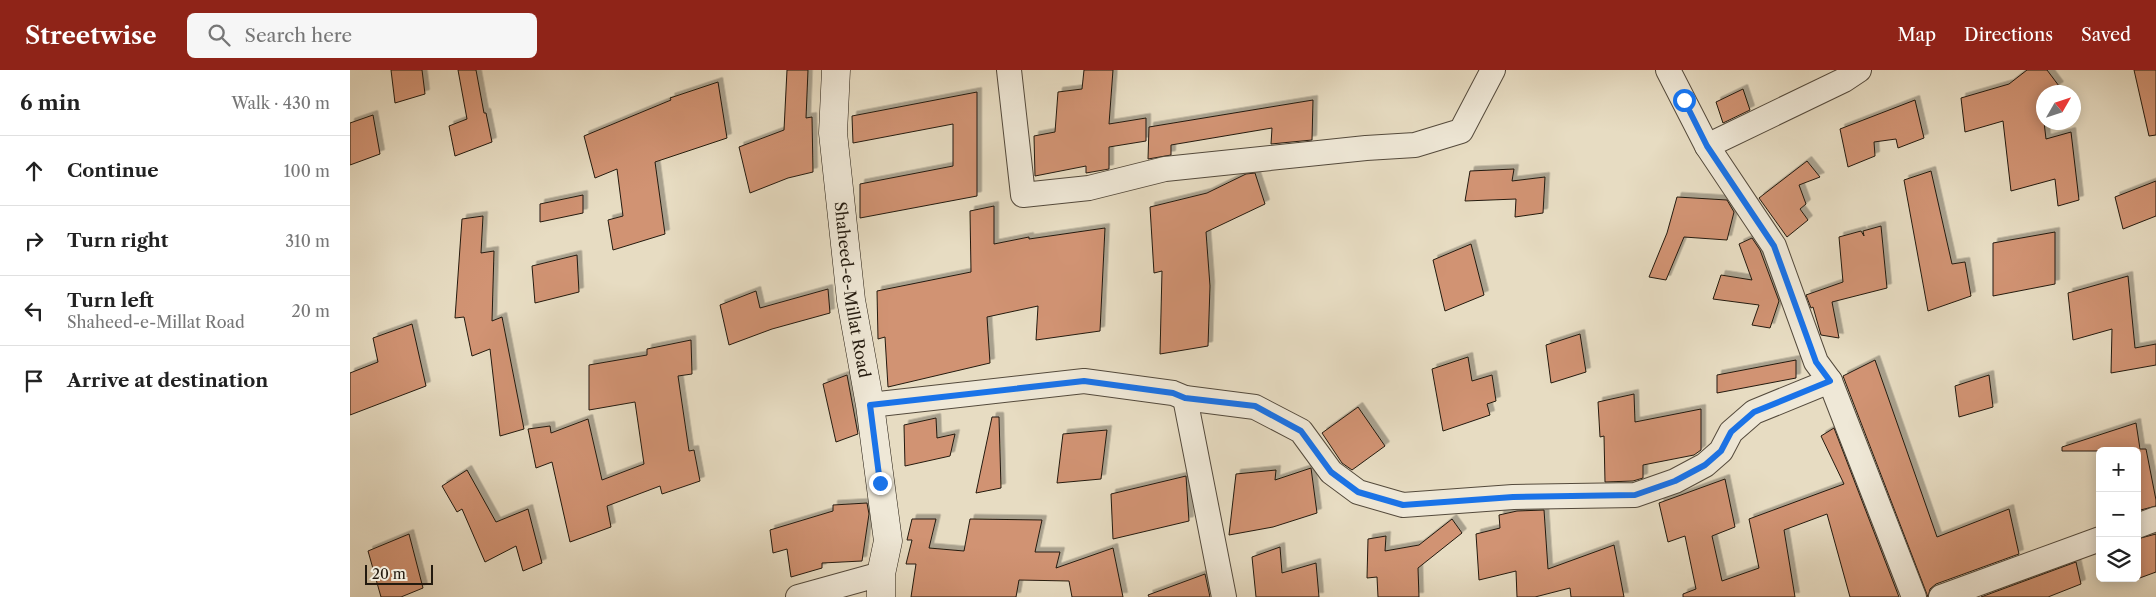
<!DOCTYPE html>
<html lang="en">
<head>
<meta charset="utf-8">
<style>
	:root { --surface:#fff; --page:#f6f6f6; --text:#222; --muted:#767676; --line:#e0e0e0; --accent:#8f2418 }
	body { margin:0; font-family:"Libre Caslon Text",serif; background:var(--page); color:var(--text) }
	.controls { position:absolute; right:15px; bottom:15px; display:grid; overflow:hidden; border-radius:8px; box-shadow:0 2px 12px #0003 }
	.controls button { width:45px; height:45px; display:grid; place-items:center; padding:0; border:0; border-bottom:1px solid var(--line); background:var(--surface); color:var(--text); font:25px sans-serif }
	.compass { position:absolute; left:1686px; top:15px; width:45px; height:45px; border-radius:50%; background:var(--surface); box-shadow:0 2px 12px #0003; rotate:51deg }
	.scale { position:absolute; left:15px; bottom:12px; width:68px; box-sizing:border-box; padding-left:5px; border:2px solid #231a0f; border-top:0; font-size:14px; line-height:18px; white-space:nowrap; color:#231a0f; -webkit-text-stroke:4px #efe8d7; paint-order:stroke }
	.stop { position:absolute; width:15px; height:15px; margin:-11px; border:4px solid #1a73e8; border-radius:50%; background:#fff }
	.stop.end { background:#1a73e8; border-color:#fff; box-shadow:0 1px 5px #0008 }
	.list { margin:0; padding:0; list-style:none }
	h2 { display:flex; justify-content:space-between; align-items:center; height:65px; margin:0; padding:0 20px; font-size:21px }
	h2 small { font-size:16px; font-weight:400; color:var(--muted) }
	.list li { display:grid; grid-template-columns:32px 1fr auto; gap:15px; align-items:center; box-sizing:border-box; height:70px; padding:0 20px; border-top:1px solid var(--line) }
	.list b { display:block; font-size:19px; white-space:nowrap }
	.list p { margin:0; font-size:16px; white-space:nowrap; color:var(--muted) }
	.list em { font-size:16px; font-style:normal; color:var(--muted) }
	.icon { flex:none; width:28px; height:28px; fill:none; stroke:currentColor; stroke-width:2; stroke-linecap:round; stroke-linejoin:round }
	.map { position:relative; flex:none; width:1806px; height:527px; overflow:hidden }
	header { display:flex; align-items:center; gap:30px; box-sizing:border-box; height:70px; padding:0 25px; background:var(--accent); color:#fff }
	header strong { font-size:24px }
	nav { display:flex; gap:28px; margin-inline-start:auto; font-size:18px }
	.search { width:350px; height:45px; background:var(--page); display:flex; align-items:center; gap:12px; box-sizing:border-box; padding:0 18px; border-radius:8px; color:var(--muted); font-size:19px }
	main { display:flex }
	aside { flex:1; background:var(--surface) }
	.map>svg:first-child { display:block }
	.building { fill:#d19373; stroke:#231a0f; filter:url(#shadow) }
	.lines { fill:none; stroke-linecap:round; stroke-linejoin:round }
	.minor-casing { stroke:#544a3c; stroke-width:26 }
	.secondary-casing { stroke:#231a0f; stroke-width:29 }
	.minor { stroke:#efe8d7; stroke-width:24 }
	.secondary { stroke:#efe8d7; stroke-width:28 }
	.route { stroke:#1a73e8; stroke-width:6 }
	.labels { text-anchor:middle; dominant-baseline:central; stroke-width:4.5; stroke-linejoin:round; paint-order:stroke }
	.street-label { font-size:16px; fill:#231a0f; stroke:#efe8d7 }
</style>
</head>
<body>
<header>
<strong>Streetwise</strong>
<div class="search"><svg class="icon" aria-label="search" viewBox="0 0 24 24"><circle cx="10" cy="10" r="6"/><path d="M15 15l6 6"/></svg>Search here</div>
<nav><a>Map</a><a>Directions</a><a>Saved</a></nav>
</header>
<main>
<aside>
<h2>6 min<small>Walk · 430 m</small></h2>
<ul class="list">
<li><svg class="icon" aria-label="ahead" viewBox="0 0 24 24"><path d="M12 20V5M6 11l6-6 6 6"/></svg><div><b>Continue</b></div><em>100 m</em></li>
<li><svg class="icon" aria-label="right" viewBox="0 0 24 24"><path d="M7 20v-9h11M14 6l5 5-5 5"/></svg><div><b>Turn right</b></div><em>310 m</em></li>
<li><svg class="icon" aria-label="left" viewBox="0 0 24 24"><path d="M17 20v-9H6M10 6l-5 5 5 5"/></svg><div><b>Turn left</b><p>Shaheed-e-Millat Road</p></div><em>20 m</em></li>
<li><svg class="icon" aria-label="arrive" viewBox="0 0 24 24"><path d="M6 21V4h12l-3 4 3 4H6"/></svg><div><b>Arrive at destination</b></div></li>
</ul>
</aside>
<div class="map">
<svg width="1806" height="527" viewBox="0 0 1806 527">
	<defs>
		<filter id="shadow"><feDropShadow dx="4.5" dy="-4.5" stdDeviation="0" flood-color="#0004"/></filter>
	</defs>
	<rect width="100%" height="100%" fill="#e7dcc2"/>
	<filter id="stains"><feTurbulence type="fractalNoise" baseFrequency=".004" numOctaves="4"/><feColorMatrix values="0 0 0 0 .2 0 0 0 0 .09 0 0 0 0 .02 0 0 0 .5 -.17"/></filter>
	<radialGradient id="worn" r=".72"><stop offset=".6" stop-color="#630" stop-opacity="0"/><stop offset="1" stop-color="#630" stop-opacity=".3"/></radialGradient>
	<!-- building -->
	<g class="building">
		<polygon points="41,0 72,0 75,24 45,33"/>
		<polygon points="108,0 126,0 134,43 136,43 142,72 105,86 99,56 117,49"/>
		<polygon points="437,0 458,0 456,48 462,47 463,102 438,108 400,123 389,77 434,60"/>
		<polygon points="734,0 763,0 759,54 796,48 796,71 759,77 759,99 736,103 736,96 685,106 684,66 705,62 708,22 732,19"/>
		<polygon points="1677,0 1697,0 1709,16 1700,22 1694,22 1694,52 1696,69 1721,62 1729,130 1708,136 1705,109 1661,121 1653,51 1615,62 1611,28 1659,14"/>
		<polygon points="1784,0 1806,0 1806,65 1799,66"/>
		<polygon points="368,12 377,68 305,92 315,164 263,180 258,150 273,146 267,99 245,108 234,66 321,30 320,28"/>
		<polygon points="1393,19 1400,40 1373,53 1366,32"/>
		<polygon points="627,22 627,126 510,148 510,114 603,96 603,54 503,73 502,46"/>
		<polygon points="963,30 962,70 921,74 922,58 821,75 821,85 798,89 799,57"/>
		<polygon points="1565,30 1574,68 1548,78 1546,69 1524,72 1525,86 1498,97 1490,59"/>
		<polygon points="23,45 30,84 0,95 0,53"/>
		<polygon points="1457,91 1470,107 1449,115 1456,134 1450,139 1458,150 1437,167 1409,128"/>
		<polygon points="1164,99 1162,111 1195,107 1193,143 1165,147 1166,129 1115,131 1120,101"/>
		<polygon points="1581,101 1602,194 1615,192 1621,226 1578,241 1554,110"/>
		<polygon points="905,103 915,134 856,162 860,216 858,276 810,284 812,201 804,203 800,137 857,123 896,104"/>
		<polygon points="1806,111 1806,146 1773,159 1765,127"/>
		<polygon points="233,125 233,143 190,152 190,134"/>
		<polygon points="1327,127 1377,130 1384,142 1377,170 1334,167 1316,210 1299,207 1317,163"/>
		<polygon points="644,136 644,174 679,167 679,169 755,158 750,261 686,270 688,236 637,247 640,293 538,317 535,267 528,269 527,221 621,202 620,141"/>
		<polygon points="133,146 131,183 144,181 142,251 152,247 174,359 150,366 140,279 122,286 114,247 105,248 112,149"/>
		<polygon points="1531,156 1537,218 1482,232 1489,268 1471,265 1463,237 1461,238 1456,225 1493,212 1489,167 1511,161 1514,166 1513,161"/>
		<polygon points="1705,162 1705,214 1643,226 1643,173"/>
		<polygon points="1402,168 1410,180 1429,231 1420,258 1402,255 1409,235 1363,229 1371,205 1402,210 1389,174"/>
		<polygon points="1121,174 1134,225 1095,241 1083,190"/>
		<polygon points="227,185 229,222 185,233 182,196"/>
		<polygon points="1778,206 1785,278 1806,274 1806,295 1761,303 1762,259 1723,270 1718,223"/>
		<polygon points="478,219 480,243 422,259 379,275 370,235 406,221 410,238"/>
		<polygon points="62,254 76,316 0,345 0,303 28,292 23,268"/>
		<polygon points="1230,264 1236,302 1201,313 1196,275"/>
		<polygon points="341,270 342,304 328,306 339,381 344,380 350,411 312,424 310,416 257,436 261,457 220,472 202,392 186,398 178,359 200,356 201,363 238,349 252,410 294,394 285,332 239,340 239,295 297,285 297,279"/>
		<polygon points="1118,287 1122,311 1142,305 1146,331 1137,334 1140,345 1093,361 1082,299"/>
		<polygon points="1446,290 1446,308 1367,323 1367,305"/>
		<polygon points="1525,290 1587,467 1659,439 1669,484 1586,514 1580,519 1578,527 1493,306"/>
		<polygon points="497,305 508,364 486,372 473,314"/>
		<polygon points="1639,305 1643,337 1609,347 1605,316"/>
		<polygon points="1284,324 1285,352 1351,339 1351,380 1344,385 1293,395 1293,408 1283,411 1255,412 1254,366 1250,367 1248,332"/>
		<polygon points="1008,337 1035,376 1002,400 992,393 972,363"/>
		<polygon points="642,347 649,347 651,418 626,423"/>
		<polygon points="586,348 587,368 605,364 600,386 555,396 554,355"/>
		<polygon points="1786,353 1790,379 1796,379 1806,430 1806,436 1787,441 1787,381 1712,381 1712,377"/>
		<polygon points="1484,358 1549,527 1500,527 1477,444 1434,460 1445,527 1333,527 1333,524 1346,519 1335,466 1318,472 1309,433 1375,409 1385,457 1362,466 1372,511 1409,498 1399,449 1494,414 1471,366"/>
		<polygon points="757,360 751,409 707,413 713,364"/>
		<polygon points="961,398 967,443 923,457 879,465 886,404 926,400 925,410"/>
		<polygon points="117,400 146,452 178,439 192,493 173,501 166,476 135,492 112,439 107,442 92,416"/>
		<polygon points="836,406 839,451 763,469 761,424"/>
		<polygon points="517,433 519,444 512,491 472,493 472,498 441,507 437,479 423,483 420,460 483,441 483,435"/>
		<polygon points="1194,440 1198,499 1264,475 1274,527 1221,527 1220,518 1185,527 1167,527 1166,501 1129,510 1126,464 1150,458 1149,445 1167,441"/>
		<polygon points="562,449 586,449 579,478 614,481 620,449 692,450 685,482 710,482 706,498 763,478 773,527 722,527 719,511 669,510 666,527 561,527 566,494 556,494 562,470 557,470"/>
		<polygon points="1102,449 1112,463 1068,498 1069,527 1028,527 1027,507 1017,508 1018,469 1036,466 1035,481 1069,475"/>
		<polygon points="59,464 73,518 51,527 31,527 18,481"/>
		<polygon points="1806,464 1806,502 1787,509 1787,469"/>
		<polygon points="930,477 932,503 966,493 969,527 906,527 902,487"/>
		<polygon points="1726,492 1731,514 1698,527 1631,527"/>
		<polygon points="855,504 860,527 799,527 798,525"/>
	</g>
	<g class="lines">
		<!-- minor casing -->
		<g class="minor-casing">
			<g id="minor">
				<polyline points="659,0 673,125 739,118 815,99 1016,78 1065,75 1111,61 1143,0"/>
				<polyline points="1318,0 1357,76 1424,176 1466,292 1480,311 1564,527"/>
				<polyline points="1357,76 1494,10 1509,0"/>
				<polyline points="835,328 874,527"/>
				<polyline points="520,335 734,311 823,323 835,328 905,337 951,361 981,402 1008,422 1053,435 1163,427 1285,425 1325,411 1355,395 1371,381 1381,362 1404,342 1480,311"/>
				<polyline points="1787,456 1806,449"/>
				<polyline points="448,527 531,504"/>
				<polyline points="1591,527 1750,469"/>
			</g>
		</g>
		<!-- secondary casing -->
		<g class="secondary-casing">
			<g id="secondary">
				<path id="s1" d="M486 0 483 63 501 230 520 335 538 471 531 504V527"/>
			</g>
		</g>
		<!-- minor -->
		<use href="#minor" class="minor"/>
		<!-- secondary -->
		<use href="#secondary" class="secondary"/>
	</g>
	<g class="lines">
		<!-- route -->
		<polyline class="route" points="530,413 520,335 734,311 823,323 835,328 905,336 951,361 981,402 1008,422 1053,435 1163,427 1285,425 1325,411 1355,395 1371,381 1381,362 1404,342 1480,311 1466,292 1424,176 1357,76 1334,30"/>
	</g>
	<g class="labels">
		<!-- street labels -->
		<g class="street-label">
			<text stroke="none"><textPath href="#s1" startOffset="221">Shaheed-e-Millat Road</textPath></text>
		</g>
	</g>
	<rect width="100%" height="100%" filter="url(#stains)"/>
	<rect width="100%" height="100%" fill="url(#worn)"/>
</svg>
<div class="controls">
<button>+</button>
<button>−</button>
<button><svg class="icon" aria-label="layers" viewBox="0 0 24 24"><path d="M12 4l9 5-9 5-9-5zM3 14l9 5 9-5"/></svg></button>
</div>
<svg class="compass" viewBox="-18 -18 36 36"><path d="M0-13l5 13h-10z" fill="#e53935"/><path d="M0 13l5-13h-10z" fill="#767676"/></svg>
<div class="scale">20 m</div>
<div class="stop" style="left:1334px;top:30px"></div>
<div class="stop end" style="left:530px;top:413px"></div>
</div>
</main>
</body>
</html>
